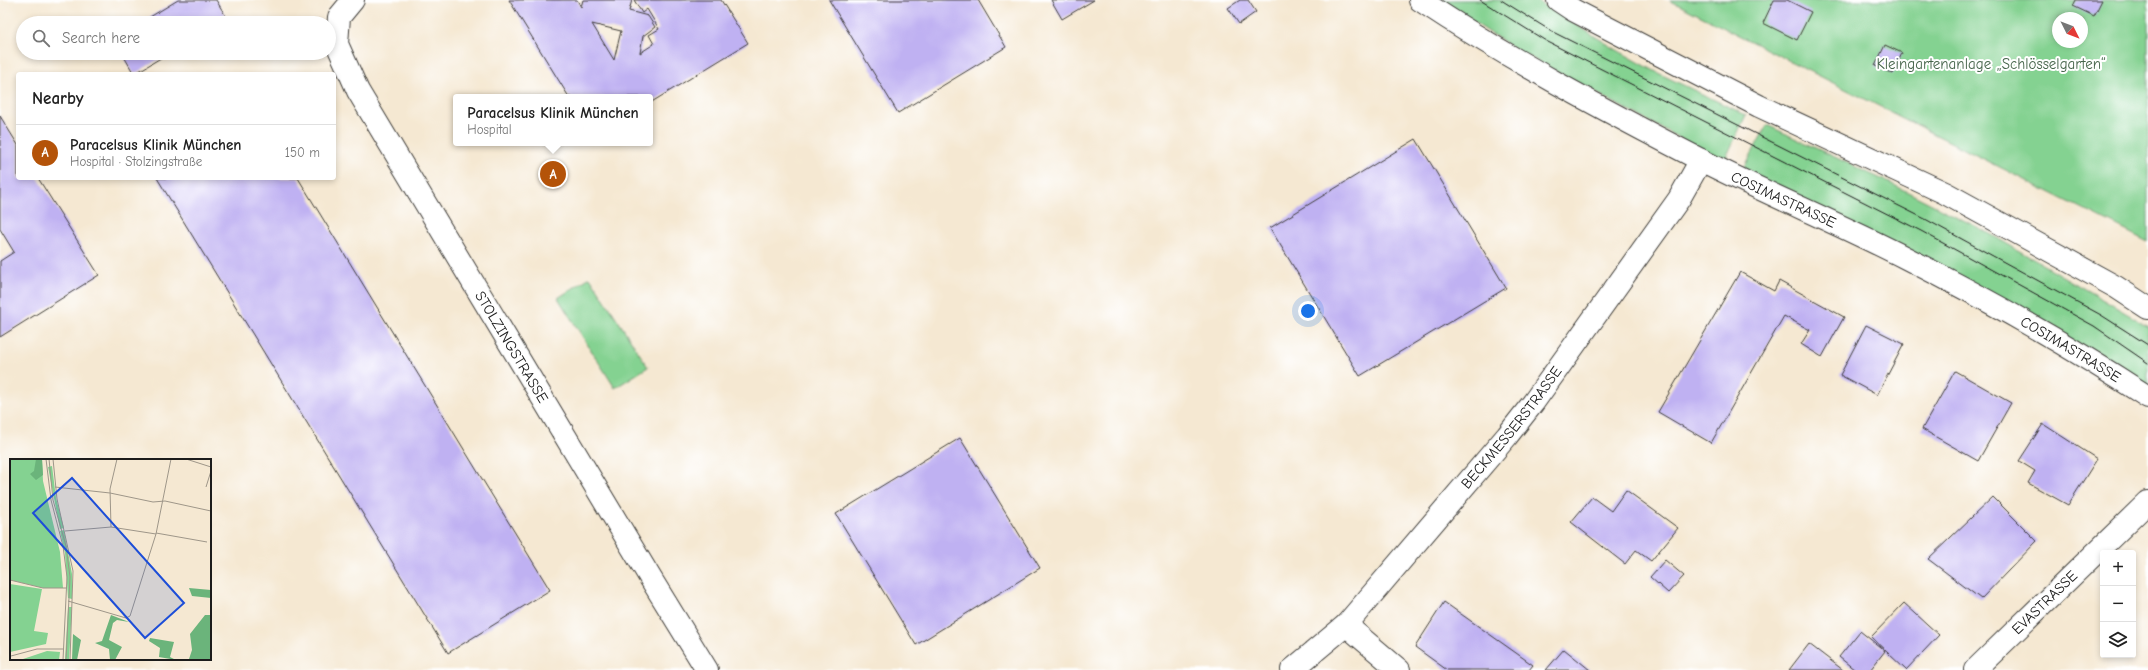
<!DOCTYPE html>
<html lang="en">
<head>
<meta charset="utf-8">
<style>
	:root { --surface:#fff; --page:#f6f6f6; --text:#222; --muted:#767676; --line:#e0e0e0; --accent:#b45309 }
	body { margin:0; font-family:"Comic Neue",sans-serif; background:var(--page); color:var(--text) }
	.controls { position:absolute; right:12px; bottom:12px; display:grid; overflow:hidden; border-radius:4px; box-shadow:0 2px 6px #0003 }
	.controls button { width:36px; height:36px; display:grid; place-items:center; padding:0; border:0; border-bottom:1px solid var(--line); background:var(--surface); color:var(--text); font:20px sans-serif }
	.compass { position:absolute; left:2052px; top:12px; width:36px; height:36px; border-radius:50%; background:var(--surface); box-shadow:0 2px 6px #0003; rotate:132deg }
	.you { position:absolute; left:1308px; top:311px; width:14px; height:14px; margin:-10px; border:3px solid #fff; border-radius:50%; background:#1a73e8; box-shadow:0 0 0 6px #1a73e833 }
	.badge { display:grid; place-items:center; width:26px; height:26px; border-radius:50%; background:var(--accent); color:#fff; font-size:13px; font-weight:700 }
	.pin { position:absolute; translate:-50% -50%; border:2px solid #fff; box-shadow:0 1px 4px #0006 }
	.popup { position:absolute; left:453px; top:94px; width:200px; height:52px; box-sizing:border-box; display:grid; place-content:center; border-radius:4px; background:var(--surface); filter:drop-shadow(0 1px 3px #0005); font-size:13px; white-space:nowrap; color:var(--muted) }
	.popup b { font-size:15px; color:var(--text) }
	.popup::after { content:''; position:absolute; left:50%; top:100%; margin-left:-8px; border:8px solid transparent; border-top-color:var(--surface) }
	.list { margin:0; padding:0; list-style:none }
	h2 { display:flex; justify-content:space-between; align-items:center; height:52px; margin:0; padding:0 16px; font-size:17px }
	h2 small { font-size:13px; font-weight:400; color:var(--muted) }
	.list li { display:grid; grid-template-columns:26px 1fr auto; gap:12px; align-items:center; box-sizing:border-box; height:56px; padding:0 16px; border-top:1px solid var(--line) }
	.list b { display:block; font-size:15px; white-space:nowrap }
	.list p { margin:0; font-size:13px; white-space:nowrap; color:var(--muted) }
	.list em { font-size:13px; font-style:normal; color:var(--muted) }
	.icon { flex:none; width:22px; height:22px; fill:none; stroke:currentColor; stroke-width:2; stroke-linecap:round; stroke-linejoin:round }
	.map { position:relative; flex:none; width:2148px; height:670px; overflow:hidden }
	.search { position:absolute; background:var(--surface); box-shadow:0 2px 6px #0003; left:16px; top:16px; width:320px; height:44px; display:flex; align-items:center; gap:10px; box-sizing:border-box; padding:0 14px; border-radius:22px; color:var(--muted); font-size:15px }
	.panel { position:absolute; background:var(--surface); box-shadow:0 2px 6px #0003; left:16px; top:72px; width:320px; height:108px; border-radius:4px }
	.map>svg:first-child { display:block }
	.green { fill:#84d291; stroke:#507756; fill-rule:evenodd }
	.building { fill:#bfb1f2; fill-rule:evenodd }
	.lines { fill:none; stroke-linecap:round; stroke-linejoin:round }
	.street-casing { stroke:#3d3b37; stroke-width:24 }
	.secondary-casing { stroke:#3d3b37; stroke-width:24 }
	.street { stroke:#fff; stroke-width:22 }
	.secondary { stroke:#fff; stroke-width:22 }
	.tram { stroke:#1c1c1c; stroke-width:1 }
	.labels { text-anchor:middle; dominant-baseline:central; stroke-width:4; stroke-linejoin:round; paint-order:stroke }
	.park-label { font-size:15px; fill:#46654b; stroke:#fff }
	.street-label { font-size:15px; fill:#1c1c1c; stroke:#fff }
	.inset-road { fill:none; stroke:#9e9689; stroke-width:1 }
	.view { fill:#1d4ed8; fill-opacity:0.15; stroke:#1d4ed8; stroke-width:2 }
	.inset-edge { fill:none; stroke:#1c1c1c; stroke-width:2 }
</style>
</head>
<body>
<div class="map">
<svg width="2148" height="670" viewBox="0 0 2148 670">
	<rect width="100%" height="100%" fill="#fff"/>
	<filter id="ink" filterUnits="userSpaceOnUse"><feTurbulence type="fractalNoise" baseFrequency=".025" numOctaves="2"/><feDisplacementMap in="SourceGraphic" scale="8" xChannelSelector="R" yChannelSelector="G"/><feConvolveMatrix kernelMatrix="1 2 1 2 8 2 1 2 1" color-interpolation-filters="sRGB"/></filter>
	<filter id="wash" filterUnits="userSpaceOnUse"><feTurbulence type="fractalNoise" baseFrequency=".012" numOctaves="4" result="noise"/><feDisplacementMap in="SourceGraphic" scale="16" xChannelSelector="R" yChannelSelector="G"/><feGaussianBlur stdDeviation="0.9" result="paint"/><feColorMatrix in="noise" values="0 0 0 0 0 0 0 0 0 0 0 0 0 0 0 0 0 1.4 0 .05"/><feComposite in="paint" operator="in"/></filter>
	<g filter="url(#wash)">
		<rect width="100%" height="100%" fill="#f5e8d2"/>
		<!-- green -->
		<g class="green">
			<polygon points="1440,0 1536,0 1617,50 1660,74 1746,115 1724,162 1513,48"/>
			<path d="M1669 0H2148V242ZM2058 18H2082V42H2058Z"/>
			<polygon points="1767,125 1894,185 1985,231 2148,326 2148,386 1743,170"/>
			<polygon points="590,277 648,367 615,388 558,298"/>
		</g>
		<g id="blocks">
			<!-- building -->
			<g class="building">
				<polygon points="178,0 216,0 227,18 218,23 140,23"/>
				<path d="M509 0H577L581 7 583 0H632L629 11 648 16 655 27 643 36 640 53 654 44 649 35 659 29 647 9 642 13 634 0H721L748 43 650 103V97H569ZM592 24 621 31 614 60Z"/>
				<polygon points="829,0 978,0 1006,47 898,113"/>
				<polygon points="1051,0 1094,0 1062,19"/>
				<polygon points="1240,0 1248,0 1256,12 1239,24 1228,8"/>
				<polygon points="1774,0 1787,0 1811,12 1797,40 1763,23"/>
				<polygon points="2076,0 2102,0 2094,16 2073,6"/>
				<polygon points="1885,45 1902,53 1893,74 1875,66"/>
				<polygon points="122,53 169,53 134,74"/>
				<polygon points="0,116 18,145 18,178 38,178 99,275 0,337 0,261 14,252 0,229"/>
				<polygon points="1416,139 1506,288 1360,376 1270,228"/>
				<polygon points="157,178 298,178 550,590 448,653"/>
				<polygon points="1740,272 1774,291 1779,281 1844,317 1822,357 1801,344 1810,330 1784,316 1711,443 1658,412"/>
				<polygon points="1866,325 1904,344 1877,395 1840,375"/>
				<polygon points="1955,371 2011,403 1978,461 1922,429"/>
				<polygon points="2043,424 2097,459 2068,505 2028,483 2035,471 2019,461"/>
				<polygon points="960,438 1040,568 916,645 836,514"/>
				<polygon points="1626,490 1678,528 1651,561 1636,550 1625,564 1571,522 1592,497 1611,511"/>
				<polygon points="1993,497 2037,541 1981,599 1928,559"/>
				<polygon points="1665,560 1684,576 1668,593 1650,577"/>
				<polygon points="1444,602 1533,665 1529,670 1447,670 1415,647"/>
				<polygon points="1904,603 1939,635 1906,670 1871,637"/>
				<polygon points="1860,631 1885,651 1870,670 1855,670 1839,657"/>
				<polygon points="1809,644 1843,670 1789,670"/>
				<polygon points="1564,649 1590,670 1546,670"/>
			</g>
		</g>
	</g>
	<g filter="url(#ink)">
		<use href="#blocks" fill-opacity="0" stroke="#3d3b37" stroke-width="1"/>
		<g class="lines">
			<!-- street casing -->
			<g class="street-casing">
				<g id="street">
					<path id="s1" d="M353 0 339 17 337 44 358 91 651 579 707 670"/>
					<polyline points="1346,625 1399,670"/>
					<path id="s2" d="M1292 670 1346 625 1507 436 1533 403 1679 199 1701 160"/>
					<path id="s3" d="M1975 670 2148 502"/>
				</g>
			</g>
			<!-- secondary casing -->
			<g class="secondary-casing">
				<g id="secondary">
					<path id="s4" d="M1420 0C1509 59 1604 110 1699 159 1767 194 1838 223 1906 258 1989 300 2070 346 2148 397"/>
					<polyline points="1558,0 1573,10 1759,106 1945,193 2116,287 2148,308"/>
				</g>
			</g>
			<!-- street -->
			<use href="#street" class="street"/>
			<!-- secondary -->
			<use href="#secondary" class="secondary"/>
			<!-- tram -->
			<g class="tram">
				<polyline points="1480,0 1546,41 1921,231 2094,326 2148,363"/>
				<polyline points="1501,0 1551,31 1927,220 2101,315 2148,345"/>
			</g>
		</g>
	</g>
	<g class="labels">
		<!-- park labels -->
		<g class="park-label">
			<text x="1991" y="64">Kleingartenanlage „Schlösselgarten“</text>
		</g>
		<!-- street labels -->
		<g class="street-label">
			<text stroke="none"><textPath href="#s4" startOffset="415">COSIMASTRASSE</textPath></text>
			<text stroke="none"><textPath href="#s1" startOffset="399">STOLZINGSTRASSE</textPath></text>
			<text stroke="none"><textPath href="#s4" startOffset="739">COSIMASTRASSE</textPath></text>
			<text stroke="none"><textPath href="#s2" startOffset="328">BECKMESSERSTRASSE</textPath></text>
			<text stroke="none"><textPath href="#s3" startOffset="97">EVASTRASSE</textPath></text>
		</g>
	</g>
	<!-- overview -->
	<g transform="translate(10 459)">
		<rect width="201" height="201" fill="#f5e8d2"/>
		<path d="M0 0H32L33 22 50 93 53 129H33L0 121ZM42 7 46 39 54 69 50 70 38 8ZM54 71 62 115V140L58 139 55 94 50 72ZM0 125 32 130 24 172 38 174 36 185 0 193ZM58 148H62L59 201H55ZM37 192 50 193 49 201H10Z" fill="#84d291"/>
		<path d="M26 0H32L33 16 26 21 20 15 24 12ZM179 129 201 131V139L182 137ZM101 156 119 163 107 161 103 164 99 181 112 188 105 201H100L99 190 85 184 92 182ZM195 156H201V201H176L179 200 182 191 180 175ZM63 175 71 181 67 201H62ZM140 179 164 183 160 198 166 201 149 198 150 189 139 182Z" fill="#6bb47b"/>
		<path class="inset-road" d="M36 0 41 41 53 87 57 118 53 201M39 0 43 41 56 87 60 118 56 201M43 0 47 40 63 112 60 201M176 0 201 8M45 28 100 34 143 43 155 42 201 52M196 28 201 12M101 68 100 30 107 0M55 72 101 68 146 75M146 74 197 83M0 121 33 129H57M58 142 116 159 120 157 146 75 161 0M1 197 27 190H54"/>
		<path class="view" d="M62 19 174 144 135 179 23 54Z"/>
		<rect width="201" height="201" class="inset-edge"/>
	</g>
</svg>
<div class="controls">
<button>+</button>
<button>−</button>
<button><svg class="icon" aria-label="layers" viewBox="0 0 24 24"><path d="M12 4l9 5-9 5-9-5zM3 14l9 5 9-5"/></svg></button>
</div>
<svg class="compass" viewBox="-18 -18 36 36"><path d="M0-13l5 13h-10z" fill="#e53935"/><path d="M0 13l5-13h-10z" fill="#767676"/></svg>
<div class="you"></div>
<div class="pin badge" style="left:553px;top:174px">A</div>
<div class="popup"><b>Paracelsus Klinik München</b>Hospital</div>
<div class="search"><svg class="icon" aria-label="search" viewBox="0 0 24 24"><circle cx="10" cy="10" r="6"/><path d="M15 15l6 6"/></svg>Search here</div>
<section class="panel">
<h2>Nearby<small></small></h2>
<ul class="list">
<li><span class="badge">A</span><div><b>Paracelsus Klinik München</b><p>Hospital · Stolzingstraße</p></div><em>150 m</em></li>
</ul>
</section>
</div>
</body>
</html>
